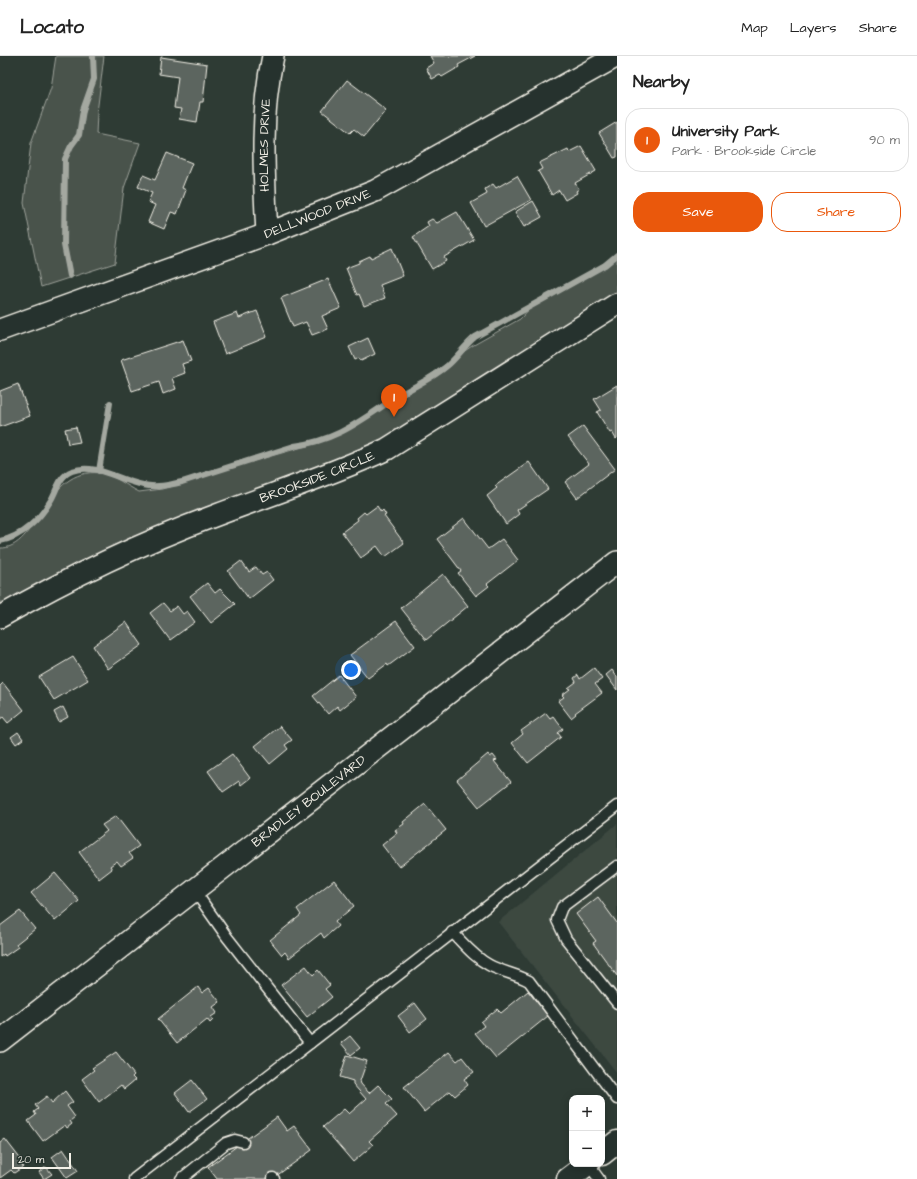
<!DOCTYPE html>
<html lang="en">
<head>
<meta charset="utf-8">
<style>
	:root { --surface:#fff; --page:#f6f6f6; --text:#222; --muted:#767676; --line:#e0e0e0; --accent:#ea580c }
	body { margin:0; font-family:"Architects Daughter",sans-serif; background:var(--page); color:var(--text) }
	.controls { position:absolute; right:12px; bottom:12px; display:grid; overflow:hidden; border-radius:8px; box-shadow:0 2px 10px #0003 }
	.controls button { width:36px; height:36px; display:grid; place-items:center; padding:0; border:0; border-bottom:1px solid var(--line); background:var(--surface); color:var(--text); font:20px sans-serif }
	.scale { position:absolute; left:12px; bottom:10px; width:59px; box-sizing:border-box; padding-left:4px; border:2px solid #f4f1e8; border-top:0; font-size:11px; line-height:14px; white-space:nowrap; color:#f4f1e8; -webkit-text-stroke:3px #26332d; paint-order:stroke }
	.you { position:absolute; left:351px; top:614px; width:14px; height:14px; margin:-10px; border:3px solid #fff; border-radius:50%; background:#1a73e8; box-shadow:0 0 0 6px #1a73e833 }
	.badge { display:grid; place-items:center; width:26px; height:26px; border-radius:50%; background:var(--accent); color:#fff; font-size:13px; font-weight:700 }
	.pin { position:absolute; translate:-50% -33px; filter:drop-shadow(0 1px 2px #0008) }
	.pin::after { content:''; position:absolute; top:21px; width:14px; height:12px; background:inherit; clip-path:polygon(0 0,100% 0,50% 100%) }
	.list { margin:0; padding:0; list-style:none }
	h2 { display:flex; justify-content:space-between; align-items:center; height:52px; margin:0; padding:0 16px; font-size:17px }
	h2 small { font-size:13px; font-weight:400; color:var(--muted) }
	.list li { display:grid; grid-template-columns:26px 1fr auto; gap:12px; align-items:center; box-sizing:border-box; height:64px; margin:0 8px 8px; padding:0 8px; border:1px solid var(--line); border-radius:16px }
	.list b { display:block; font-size:15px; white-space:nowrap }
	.list p { margin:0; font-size:13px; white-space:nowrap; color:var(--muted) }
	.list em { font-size:13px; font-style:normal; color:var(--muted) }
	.actions { display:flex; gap:8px; padding:12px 16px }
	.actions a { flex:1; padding:9px 0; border:1px solid var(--accent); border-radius:16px; text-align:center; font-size:14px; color:var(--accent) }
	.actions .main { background:var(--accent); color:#fff }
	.map { position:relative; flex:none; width:617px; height:1123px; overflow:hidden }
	header { display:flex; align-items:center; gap:24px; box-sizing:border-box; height:56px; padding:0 20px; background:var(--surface); border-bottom:1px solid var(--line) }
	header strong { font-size:19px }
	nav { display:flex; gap:22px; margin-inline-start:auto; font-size:14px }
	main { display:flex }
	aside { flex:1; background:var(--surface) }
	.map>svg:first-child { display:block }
	.built { fill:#3c4841 }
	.green { fill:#48524c; stroke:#9ea29a }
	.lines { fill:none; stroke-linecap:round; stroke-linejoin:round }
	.stream { stroke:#a4a8a0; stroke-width:6 }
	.building { fill:#5c655e; stroke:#f4f1e8 }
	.lane-casing { stroke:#f4f1e8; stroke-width:13 }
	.street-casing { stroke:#f4f1e8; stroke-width:24 }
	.primary-casing { stroke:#f4f1e8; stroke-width:25 }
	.lane { stroke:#26332d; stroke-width:10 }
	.street { stroke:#26332d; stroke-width:21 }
	.primary { stroke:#26332d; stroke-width:22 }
	.labels { text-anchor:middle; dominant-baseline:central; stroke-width:3.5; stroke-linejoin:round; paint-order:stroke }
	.street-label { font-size:13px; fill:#f4f1e8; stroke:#26332d }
</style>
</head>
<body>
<header>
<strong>Locato</strong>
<nav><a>Map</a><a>Layers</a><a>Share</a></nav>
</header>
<main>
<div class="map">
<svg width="617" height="1123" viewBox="0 0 617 1123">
	<rect width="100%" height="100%" fill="#2e3b34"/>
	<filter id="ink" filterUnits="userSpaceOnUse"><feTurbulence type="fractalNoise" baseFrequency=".025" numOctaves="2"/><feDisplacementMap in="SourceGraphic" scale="8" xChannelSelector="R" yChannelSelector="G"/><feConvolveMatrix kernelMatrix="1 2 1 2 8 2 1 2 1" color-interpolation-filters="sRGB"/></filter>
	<g filter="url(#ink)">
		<!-- built -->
		<polygon class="built" points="617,768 617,1017 498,866"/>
		<!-- green -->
		<g class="green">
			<polygon points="56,0 104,0 97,57 96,78 140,87 124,132 115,207 41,231 24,147 31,87 51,32"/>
			<path d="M617 198V239L399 377 346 403 0 550V492C38 494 45 410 100 417 114 419 127 430 139 436L162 433 215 416 310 389 334 380 391 346 472 290 520 263 534 248 595 213Z"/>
		</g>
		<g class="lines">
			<!-- stream -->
			<g class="stream">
				<polyline points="70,220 64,189 65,103 71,90 79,79 83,54 94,23 93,0"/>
				<polyline points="99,415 110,347"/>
				<path d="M0 485C22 481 40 463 51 444 57 434 59 420 72 415 95 406 120 425 143 429 156 432 169 429 182 426L294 390C340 384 363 362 400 339 416 329 433 322 447 310 457 302 464 290 475 281L605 209 617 199"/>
			</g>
		</g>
		<!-- building -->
		<g class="building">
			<polygon points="430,0 475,0 458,9 459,11 442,21 440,19 432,23 426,12 434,7"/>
			<polygon points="161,1 207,8 203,46 200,46 197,66 179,63 181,53 174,52 178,21 159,18"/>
			<polygon points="347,24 386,54 364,81 354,73 350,77 322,55"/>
			<polygon points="617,66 617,101 614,102 599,77"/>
			<polygon points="581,90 596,115 575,127 579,133 576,135 577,137 565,144 559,134 552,139 538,115 542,113 539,107 568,93 569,96"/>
			<polygon points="167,97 192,107 182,132 186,134 177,158 171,156 164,173 148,166 155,149 148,146 152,137 138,131 143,119 155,124"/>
			<polygon points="517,120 531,144 484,170 471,147 487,138 485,133 493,128 496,132"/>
			<polygon points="533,145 542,161 524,171 515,156"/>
			<polygon points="457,156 474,184 444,201 446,205 432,213 413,181 429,170 427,166 432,163 437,167"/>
			<polygon points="392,192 403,220 380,229 385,242 364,250 359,238 357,239 346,212 359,207 359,205 370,200 371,202"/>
			<polygon points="328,223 341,252 322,260 328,273 312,279 306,266 293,271 281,242"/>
			<polygon points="257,255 267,281 225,298 213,266 237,257 239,262"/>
			<polygon points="368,282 375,298 361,305 359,302 355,304 349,291"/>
			<polygon points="183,284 191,305 182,308 185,317 172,322 176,333 163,338 159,326 132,335 121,304"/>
			<polygon points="18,328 30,360 0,371 0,335"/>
			<polygon points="617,329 617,382 616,383 612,376 610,377 597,356 601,354 594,343"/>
			<polygon points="583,370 615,413 577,442 565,426 589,408 568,381"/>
			<polygon points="76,371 80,386 68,388 65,373"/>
			<polygon points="529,406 548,433 517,454 519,458 506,468 487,440 497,432 495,430"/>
			<polygon points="377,450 381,456 383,454 386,459 384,460 404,487 385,501 377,490 361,502 342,476 358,464 357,462 364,456 366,458"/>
			<polygon points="464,462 488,493 502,483 518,504 487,528 489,530 476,540 458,517 461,515 437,483"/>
			<polygon points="241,505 249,516 256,511 262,519 267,516 273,524 249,543 228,515"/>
			<polygon points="443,518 468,550 426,584 401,552"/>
			<polygon points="207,527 215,537 220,533 235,548 211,567 190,540"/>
			<polygon points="163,547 170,555 177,550 183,558 187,555 195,566 170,584 150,557"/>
			<polygon points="396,565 415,590 388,610 387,608 368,622 350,599"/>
			<polygon points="126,566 142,589 108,613 93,590"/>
			<polygon points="73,601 88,624 54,644 39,621"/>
			<polygon points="594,612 602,623 595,628 602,637 575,657 576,658 571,662 558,645 564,641 562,639 570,633 568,632 576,626 574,622 578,619 580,623"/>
			<polygon points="612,614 617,621 617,634 606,619"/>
			<polygon points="339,619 356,641 340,654 337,650 328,658 313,640"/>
			<polygon points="3,627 24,654 8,667 3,661 0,663 0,630"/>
			<polygon points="63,651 68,661 59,666 54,656"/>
			<polygon points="546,657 550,662 553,660 563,673 558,677 561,681 528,707 512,687 523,678 521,675"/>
			<polygon points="280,670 292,684 285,689 288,693 270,708 255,690"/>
			<polygon points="18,676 23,683 16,688 11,681"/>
			<polygon points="232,698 250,722 241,729 239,725 223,736 208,715"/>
			<polygon points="488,698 490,701 493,699 497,704 494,705 511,726 479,751 457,724"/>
			<polygon points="425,748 446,774 399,811 382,789 397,777 395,774 404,768 403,766"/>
			<polygon points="116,760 139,790 129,797 133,802 121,810 117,805 110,810 112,813 99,823 79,796 107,775 102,769"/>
			<polygon points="55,817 79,845 55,865 31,837"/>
			<polygon points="334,824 354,850 335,866 338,870 324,882 321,877 289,902 285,896 282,899 270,884 301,859 297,853"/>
			<polygon points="598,841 617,867 617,920 593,887 596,885 576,858"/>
			<polygon points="20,855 35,873 16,888 18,891 5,900 4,898 0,901 0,870"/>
			<polygon points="306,910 313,919 318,914 330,929 325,933 332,941 307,961 281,929"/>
			<polygon points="198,931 202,937 209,932 220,946 213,951 217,957 211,961 213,964 210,967 207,963 177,987 158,963"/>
			<polygon points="528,935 548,960 496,1002 475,977 484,970 481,966 497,953 501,957"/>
			<polygon points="415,947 427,963 410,976 398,960"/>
			<polygon points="350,980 360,992 351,999 341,987"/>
			<polygon points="116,996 134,1019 132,1021 135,1024 124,1033 121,1029 99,1046 82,1023 94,1014 92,1012"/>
			<polygon points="449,996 457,1005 462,1001 474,1016 464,1023 468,1029 455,1040 450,1035 424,1056 404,1031"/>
			<polygon points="347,999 367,1005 360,1025 361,1028 369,1037 378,1029 392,1043 386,1048 397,1060 369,1085 373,1089 353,1106 323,1071 344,1053 349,1058 366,1043 353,1028 353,1025 340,1021"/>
			<polygon points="192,1024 207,1043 189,1056 175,1037"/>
			<polygon points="65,1035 73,1046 67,1050 75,1061 70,1065 72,1068 67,1072 65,1069 43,1085 28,1065 36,1059 34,1056 38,1053 35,1049 47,1040 52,1047"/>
			<polygon points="277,1061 287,1075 294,1070 312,1094 272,1123 217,1123 208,1111"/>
			<polygon points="5,1083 22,1105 20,1107 23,1111 14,1117 11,1114 0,1122 0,1087"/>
			<polygon points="63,1093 78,1115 67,1122 52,1101"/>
			<polygon points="46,1111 52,1118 44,1123 39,1116"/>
		</g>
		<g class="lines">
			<!-- lane casing -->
			<g class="lane-casing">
				<g id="lane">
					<polyline points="617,810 562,851 557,864 566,883 617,947"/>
					<polyline points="194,834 227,881 310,987"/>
					<path d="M452 876C464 888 474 901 489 909 502 916 516 918 529 925L617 1043"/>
					<polyline points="588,1108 599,1123"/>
					<polyline points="273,1122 274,1123"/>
					<polyline points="134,1123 617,750"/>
					<polyline points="181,1123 226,1087 235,1084 243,1086"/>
				</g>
			</g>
			<!-- street casing -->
			<g class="street-casing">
				<g id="street">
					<path id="s1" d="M267 178C264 119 260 58 273 0"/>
					<path id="s2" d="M0 274 267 178 375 135 617 0"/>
					<path id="s3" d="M0 561C68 522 141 487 214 460 272 438 331 419 387 393L617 248"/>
					<path id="s4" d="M0 985 617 506"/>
				</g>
			</g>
			<!-- primary casing -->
			<g class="primary-casing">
				<g id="primary">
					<polyline points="602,1098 617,1086"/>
					<polyline points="568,1123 588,1108"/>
				</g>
			</g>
			<!-- lane -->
			<use href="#lane" class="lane"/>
			<!-- street -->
			<use href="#street" class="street"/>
			<!-- primary -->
			<use href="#primary" class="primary"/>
		</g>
	</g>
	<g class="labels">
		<!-- street labels -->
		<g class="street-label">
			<text stroke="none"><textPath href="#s1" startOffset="89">HOLMES DRIVE</textPath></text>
			<text stroke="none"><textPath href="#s2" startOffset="338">DELLWOOD DRIVE</textPath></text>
			<text stroke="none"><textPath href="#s3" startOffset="347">BROOKSIDE CIRCLE</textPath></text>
			<text stroke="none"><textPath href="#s4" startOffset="391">BRADLEY BOULEVARD</textPath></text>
		</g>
	</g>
</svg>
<div class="controls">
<button>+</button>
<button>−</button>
</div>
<div class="scale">20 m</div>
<div class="you"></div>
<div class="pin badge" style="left:394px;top:361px">1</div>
</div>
<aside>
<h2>Nearby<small></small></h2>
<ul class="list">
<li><span class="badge">1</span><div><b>University Park</b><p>Park · Brookside Circle</p></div><em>90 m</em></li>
</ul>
<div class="actions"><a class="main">Save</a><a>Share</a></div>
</aside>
</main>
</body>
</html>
